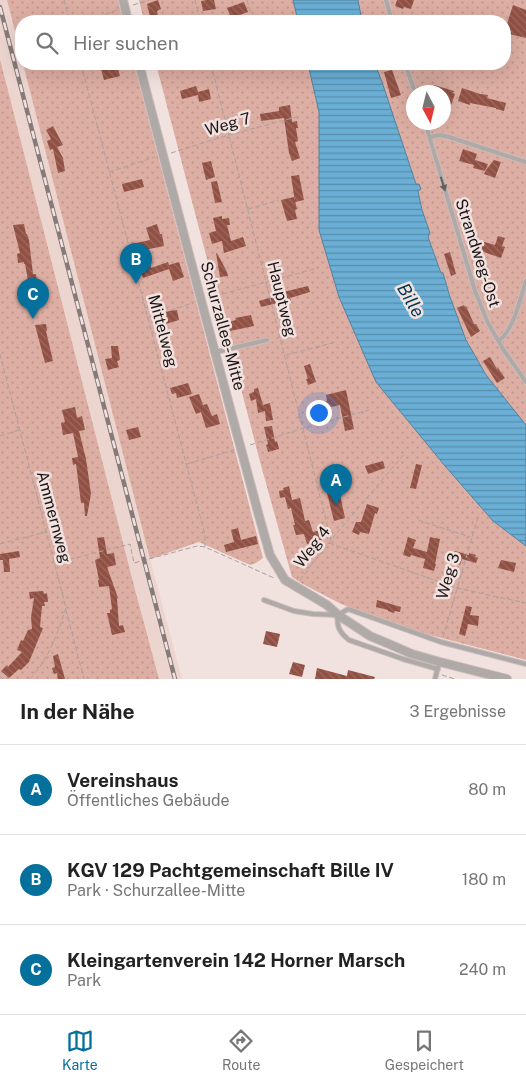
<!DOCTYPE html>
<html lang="de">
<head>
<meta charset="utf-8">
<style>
	:root { --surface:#fff; --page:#f2f2f2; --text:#222; --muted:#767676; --line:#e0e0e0; --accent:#06709c }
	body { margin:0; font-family:"Public Sans",sans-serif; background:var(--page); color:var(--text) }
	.compass { position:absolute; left:406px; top:85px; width:45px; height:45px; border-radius:50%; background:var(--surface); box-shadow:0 5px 20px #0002; rotate:173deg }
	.you { position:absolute; left:318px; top:412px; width:18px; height:18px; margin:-12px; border:4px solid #fff; border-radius:50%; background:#1a73e8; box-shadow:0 0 0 8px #1a73e833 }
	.badge { display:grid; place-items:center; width:32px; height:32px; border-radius:50%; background:var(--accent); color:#fff; font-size:16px; font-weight:700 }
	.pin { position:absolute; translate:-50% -41px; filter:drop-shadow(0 1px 2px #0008) }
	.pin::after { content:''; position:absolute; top:26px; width:18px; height:15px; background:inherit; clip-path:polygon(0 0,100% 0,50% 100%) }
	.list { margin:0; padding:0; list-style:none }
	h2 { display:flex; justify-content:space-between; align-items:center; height:65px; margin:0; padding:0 20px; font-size:21px }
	h2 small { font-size:16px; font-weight:400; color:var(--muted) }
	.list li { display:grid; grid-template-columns:32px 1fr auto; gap:15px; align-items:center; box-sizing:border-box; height:90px; padding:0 20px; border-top:1px solid var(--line) }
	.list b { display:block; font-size:19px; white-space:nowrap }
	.list p { margin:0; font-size:16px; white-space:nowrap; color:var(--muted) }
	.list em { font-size:16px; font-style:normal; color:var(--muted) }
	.icon { flex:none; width:28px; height:28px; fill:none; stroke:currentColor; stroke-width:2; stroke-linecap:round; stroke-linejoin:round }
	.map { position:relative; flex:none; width:526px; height:679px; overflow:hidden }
	.search { position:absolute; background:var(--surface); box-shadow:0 5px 20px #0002; left:15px; right:15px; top:15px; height:55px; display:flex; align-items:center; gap:12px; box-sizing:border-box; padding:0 18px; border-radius:20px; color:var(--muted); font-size:19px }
	.sheet { height:335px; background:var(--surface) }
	nav { display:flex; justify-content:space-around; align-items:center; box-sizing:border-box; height:70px; border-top:1px solid var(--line); background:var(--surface); font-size:14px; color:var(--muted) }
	nav a { display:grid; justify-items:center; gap:2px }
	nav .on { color:var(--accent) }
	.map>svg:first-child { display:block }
	.built { fill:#edd5cf }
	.garden { fill:url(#garden-dots); fill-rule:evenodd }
	.water { fill:url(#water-rules); stroke:#53819c }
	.building { fill:url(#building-back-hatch) }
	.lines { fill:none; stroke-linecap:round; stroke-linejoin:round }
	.service-casing { stroke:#cbbdbb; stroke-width:6 }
	.minor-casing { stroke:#cbbdbb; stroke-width:10 }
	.path { stroke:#ac9f9d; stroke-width:1; stroke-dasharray:5 2.5; stroke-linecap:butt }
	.service { stroke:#afa9a7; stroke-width:4 }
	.minor { stroke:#afa9a7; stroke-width:8 }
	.rail-casing { stroke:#867b79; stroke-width:4.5 }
	.rail { stroke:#f2e2df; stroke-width:2.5; stroke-dasharray:8; stroke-linecap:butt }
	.oneway { fill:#65605e }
	.labels { text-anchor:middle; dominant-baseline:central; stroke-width:5; stroke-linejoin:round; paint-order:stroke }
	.street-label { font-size:16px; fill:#1b1615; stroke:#f2e2df }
	.water-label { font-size:18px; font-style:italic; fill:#003954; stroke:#f2e2df }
</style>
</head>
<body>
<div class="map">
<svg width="526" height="679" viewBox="0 0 526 679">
	<defs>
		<pattern id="garden-dots" width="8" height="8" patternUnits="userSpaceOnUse" patternTransform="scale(1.25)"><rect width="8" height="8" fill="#ddaea3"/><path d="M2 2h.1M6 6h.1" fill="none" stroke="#bd958b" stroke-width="1.8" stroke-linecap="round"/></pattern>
		<pattern id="water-rules" width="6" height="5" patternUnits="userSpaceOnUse" patternTransform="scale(1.25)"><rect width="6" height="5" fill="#6bafd6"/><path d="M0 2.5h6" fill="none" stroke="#578dac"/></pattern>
		<pattern id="building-back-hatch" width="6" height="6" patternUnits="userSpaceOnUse" patternTransform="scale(1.25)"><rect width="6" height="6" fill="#915043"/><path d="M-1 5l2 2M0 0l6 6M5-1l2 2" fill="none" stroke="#9c6a60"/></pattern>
	</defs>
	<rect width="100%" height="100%" fill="#f2e2df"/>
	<!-- built -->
	<polygon class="built" points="0,0 7,0 21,55 21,64 23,64 150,559 182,679 159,679 132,578 0,59"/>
	<!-- garden -->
	<g class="garden">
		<polygon points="7,0 118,0 123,21 21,21 21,55"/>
		<polygon points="139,0 293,0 298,21 144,21"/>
		<path d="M358 0H526V425C503 399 481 372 466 340 456 319 450 295 443 273H441L428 237 418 190 420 189 419 184H416L382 82 375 64H505V21H362ZM414 92H444V122H414Z"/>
		<polygon points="0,59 132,578 159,679 0,679"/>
		<polygon points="23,64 134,64 263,558 256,563 250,565 199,542 150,559"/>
		<polygon points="156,64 308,64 319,112 319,230 339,297 376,382 445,466 493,521 526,546 526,660 422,633 341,604 301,583 292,577 262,469"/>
	</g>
	<!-- water -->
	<g class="water">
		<polygon points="293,0 358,0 362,21 298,21"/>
		<polygon points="308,64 375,64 382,82 416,184 419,184 421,189 418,191 422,210 430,233 428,237 441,273 443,273 450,297 466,340 486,375 526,425 526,546 493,521 445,466 376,382 339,297 319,230 319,112"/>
	</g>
	<!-- building -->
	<g class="building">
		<polygon points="158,0 161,9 157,11 159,21 151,21 147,4"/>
		<polygon points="207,0 214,0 216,9 203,11 201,1"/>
		<polygon points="397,0 414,0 411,9 404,7 403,9 395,6"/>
		<polygon points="244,2 248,12 231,18 227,8"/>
		<polygon points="513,5 526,10 526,38 505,33 505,23 507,24"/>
		<polygon points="117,65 120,76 104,80 101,69"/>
		<polygon points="392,70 401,95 391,98 384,72"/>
		<polygon points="434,85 454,91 454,92 452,92 455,94 449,111 444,109 444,92 431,92"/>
		<polygon points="196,86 198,92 209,89 211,99 199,102 198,95 182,99 180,91"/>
		<polygon points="462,88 480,94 488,95 487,98 506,103 504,111 496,109 496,108 470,103 470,105 458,101"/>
		<polygon points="290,105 292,122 297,121 298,128 296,128 298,141 295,142 300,158 292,161 289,153 284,118 261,121 260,114 279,111 279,107"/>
		<polygon points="53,126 63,145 57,147 63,158 65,171 58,173 53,149 50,150 47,141 51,139 46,130"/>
		<polygon points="463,149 477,154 475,160 488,164 485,171 473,168 474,165 459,161"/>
		<polygon points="494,160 501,162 495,178 484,174 486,170"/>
		<polygon points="211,161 215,177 206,180 202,163"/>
		<polygon points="299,175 304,200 295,202 291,176"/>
		<polygon points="142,179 144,187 124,192 122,184"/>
		<polygon points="217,181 222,202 215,203 211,182"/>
		<polygon points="294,197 297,209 295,210 297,219 287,221 281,200"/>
		<polygon points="222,216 222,219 229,218 230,225 227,225 231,241 243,237 246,246 224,253 222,241 212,244 209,233 216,231 213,218"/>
		<polygon points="24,224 26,234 27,234 29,240 33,274 36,274 37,281 34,281 34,285 29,286 25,264 24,264 24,262 18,263 17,254 20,253 13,225"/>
		<polygon points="157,224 160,234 162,234 164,246 144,250 144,252 134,255 132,244 150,240 146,228"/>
		<polygon points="498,236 505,238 502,246 505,247 501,258 478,250 481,241 495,245"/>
		<polygon points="450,252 456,274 451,276 444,254"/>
		<polygon points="216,253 217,253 227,272 228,276 220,277"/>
		<polygon points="168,262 169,265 179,262 184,277 173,281 169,269 143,278 139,267 150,264 151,268"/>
		<polygon points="308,286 310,292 290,298 291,301 278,305 278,303 261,307 259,301 276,296 275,294"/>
		<polygon points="464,305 465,307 466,306 474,324 476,324 480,331 471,337 457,308"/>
		<polygon points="177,310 179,320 159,326 156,316 169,311"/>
		<polygon points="251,315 254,326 230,331 228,322 236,320 235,318"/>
		<polygon points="46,324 47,331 46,331 53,361 45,363 35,325"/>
		<polygon points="111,346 118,346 120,360 117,361 119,367 108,370 105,359 112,358"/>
		<polygon points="490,357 497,369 498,368 505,378 497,383 483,361"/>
		<polygon points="310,364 316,382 308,385 306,379 308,379 304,366"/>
		<polygon points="188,383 192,394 177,398 176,393 172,394 170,388"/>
		<polygon points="258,388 263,405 270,403 273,420 266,421 265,411 258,413 256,399 251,401 249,394 254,392 254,389"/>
		<polygon points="346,390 354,429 345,431 340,405 322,409 320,403 327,401 326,395"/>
		<polygon points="199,394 203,405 207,404 212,416 217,414 220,424 206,428 201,412 196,414 189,397"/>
		<polygon points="75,407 77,418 82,416 85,430 79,431 86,459 91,494 87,516 85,516 84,503 81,503 76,464 73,465 72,458 78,457 73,433 63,435 61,423 65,422 62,410"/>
		<polygon points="272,426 275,442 277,441 279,449 268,452 266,445 268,444 264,427"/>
		<polygon points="138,427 141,437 129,440 126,430"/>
		<polygon points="383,461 385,468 368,474 365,466"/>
		<polygon points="416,464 422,465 416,489 410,488"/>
		<polygon points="289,486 292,500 300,498 305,521 309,520 313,532 321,530 324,539 307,544 304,534 296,535 293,525 295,525 291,508 288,509 285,497 280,498 279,491 284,490 283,488"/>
		<polygon points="339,490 345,518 334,521 327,493"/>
		<polygon points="367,504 379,508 377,514 375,513 369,534 360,532 359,535 352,532 356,522 361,522"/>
		<polygon points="238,528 241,540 256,536 258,544 226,552 224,545 234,542 231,530"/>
		<polygon points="104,537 107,554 114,553 116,565 107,567 118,598 117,598 119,626 123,625 125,632 112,635 107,613 110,613 110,610 112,609 109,586 99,587 98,580 99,580 95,560 100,558 97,538"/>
		<polygon points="408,537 416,540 413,548 427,552 430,537 440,539 435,564 436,564 434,571 423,568 425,559 411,555 410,557 403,555"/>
		<polygon points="19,551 20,557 9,559 10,572 4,572 3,560 0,560 0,554"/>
		<polygon points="455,551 469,555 469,553 476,555 475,557 478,558 476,563 462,559 460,565 452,563"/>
		<polygon points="501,560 516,563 514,572 498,568"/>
		<polygon points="43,591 44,594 47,593 48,602 44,602 45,606 42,606 40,627 43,628 29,662 21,670 19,669 9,678 1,671 7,665 8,667 22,652 17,650 21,640 23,641 28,630 32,629 31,617 34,598 30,599 29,592"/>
		<polygon points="377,600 401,607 400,612 395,611 394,613 388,611 388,610 376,607"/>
		<polygon points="466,606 472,607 470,615 479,616 478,626 468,624 465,636 459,634"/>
		<polygon points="266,631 280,634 277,647 263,644"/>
		<polygon points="58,654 65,679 58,679 57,673 54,674 52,668 55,667 53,656"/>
		<polygon points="293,662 305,665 302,677 289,674"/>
		<polygon points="317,668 347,676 348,670 375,677 374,679 315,679"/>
	</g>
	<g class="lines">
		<!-- service casing -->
		<g class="service-casing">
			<g id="service">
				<polyline points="386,0 392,21"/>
				<polyline points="405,64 415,92"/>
				<polyline points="425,122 475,291 488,323 503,349 526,382"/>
				<polyline points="430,137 440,135 449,137 526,162"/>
				<path d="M499 341C514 329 520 299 526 281"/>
				<polyline points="216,352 267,340"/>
				<polyline points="264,600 294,611 313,614 338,615 348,609 441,642 526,664"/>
				<path d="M338 615C336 626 340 633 349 640L403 659 438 669"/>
				<polyline points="435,679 438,667"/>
			</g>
		</g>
		<!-- minor casing -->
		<g class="minor-casing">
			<g id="minor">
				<polyline points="123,0 128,21"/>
				<polyline points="139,64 201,300 259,516 270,555 285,580 327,605 338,615 370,636 389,644 412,654 440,662 507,679"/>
			</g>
		</g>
		<!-- path -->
		<g class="path">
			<polyline points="64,0 70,21"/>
			<polyline points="195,0 200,21"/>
			<polyline points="247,0 253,21"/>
			<polyline points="133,5 149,0"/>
			<polyline points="84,21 118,10"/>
			<polyline points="81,64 205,535 205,547"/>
			<polyline points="211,64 331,540"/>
			<polyline points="171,153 229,135 300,116"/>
			<polyline points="109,172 155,157"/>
			<polyline points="248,209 279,200"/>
			<polyline points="208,298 314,269"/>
			<polyline points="149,317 193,303"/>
			<path d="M0 354 66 608C58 633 48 660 30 679"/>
			<polyline points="286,355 336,342"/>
			<polyline points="0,436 19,430"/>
			<polyline points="250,445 304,428 369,410"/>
			<polyline points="187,464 234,450"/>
			<polyline points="418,520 470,537"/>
			<polyline points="329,543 457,588 526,603"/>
			<polyline points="0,544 46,532"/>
			<polyline points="55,563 130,544 134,563 197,546 205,547 274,578"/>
			<polyline points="300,580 331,540 405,453"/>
			<polyline points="66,610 84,679"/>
			<polyline points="443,637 478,517"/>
			<polyline points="442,675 455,679"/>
			<polyline points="0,676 3,679"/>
		</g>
		<!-- service -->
		<use href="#service" class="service"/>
		<!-- minor -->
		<use href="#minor" class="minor"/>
		<!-- rail casing -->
		<g class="rail-casing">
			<polyline id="rail" points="0,7 175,679"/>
		</g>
		<!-- rail -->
		<use href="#rail" class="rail"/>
	</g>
	<!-- one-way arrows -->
	<defs><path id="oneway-solid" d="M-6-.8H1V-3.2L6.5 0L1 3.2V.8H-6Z" transform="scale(1.25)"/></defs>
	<use class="oneway" href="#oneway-solid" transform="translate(443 184) rotate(73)"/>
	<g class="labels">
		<!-- street labels -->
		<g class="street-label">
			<text transform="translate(228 124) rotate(-16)">Weg 7</text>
			<text transform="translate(478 253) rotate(72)">Strandweg-Ost</text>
			<text transform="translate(282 299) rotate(76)">Hauptweg</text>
			<text transform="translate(223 326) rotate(75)">Schurzallee-Mitte</text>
			<text transform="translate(163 331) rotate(75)">Mittelweg</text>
			<text transform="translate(54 517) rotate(75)">Ammernweg</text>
			<text transform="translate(312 547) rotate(-52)">Weg 4</text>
			<text transform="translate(448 576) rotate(-74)">Weg 3</text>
		</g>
		<!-- water labels -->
		<g class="water-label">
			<text transform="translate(411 300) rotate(60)">Bille</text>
		</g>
	</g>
</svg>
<svg class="compass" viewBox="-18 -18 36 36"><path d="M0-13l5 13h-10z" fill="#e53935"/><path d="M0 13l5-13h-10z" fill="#767676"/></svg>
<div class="you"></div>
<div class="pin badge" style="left:336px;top:505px">A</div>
<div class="pin badge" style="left:136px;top:284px">B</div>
<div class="pin badge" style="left:33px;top:319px">C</div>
<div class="search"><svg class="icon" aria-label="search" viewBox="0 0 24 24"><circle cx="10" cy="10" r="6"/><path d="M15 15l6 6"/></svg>Hier suchen</div>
</div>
<section class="sheet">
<h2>In der Nähe<small>3 Ergebnisse</small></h2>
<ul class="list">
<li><span class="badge">A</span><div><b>Vereinshaus</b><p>Öffentliches Gebäude</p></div><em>80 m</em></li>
<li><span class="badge">B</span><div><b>KGV 129 Pachtgemeinschaft Bille IV</b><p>Park · Schurzallee-Mitte</p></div><em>180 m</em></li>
<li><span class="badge">C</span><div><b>Kleingartenverein 142 Horner Marsch</b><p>Park</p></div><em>240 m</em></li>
</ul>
</section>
<nav>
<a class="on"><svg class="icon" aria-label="map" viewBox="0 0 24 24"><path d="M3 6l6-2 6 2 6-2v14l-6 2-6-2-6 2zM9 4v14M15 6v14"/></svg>Karte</a>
<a><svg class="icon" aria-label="directions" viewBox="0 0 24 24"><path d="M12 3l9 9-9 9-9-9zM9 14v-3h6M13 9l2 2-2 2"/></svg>Route</a>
<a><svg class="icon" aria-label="saved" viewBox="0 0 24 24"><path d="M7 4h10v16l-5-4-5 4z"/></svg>Gespeichert</a>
</nav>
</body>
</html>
